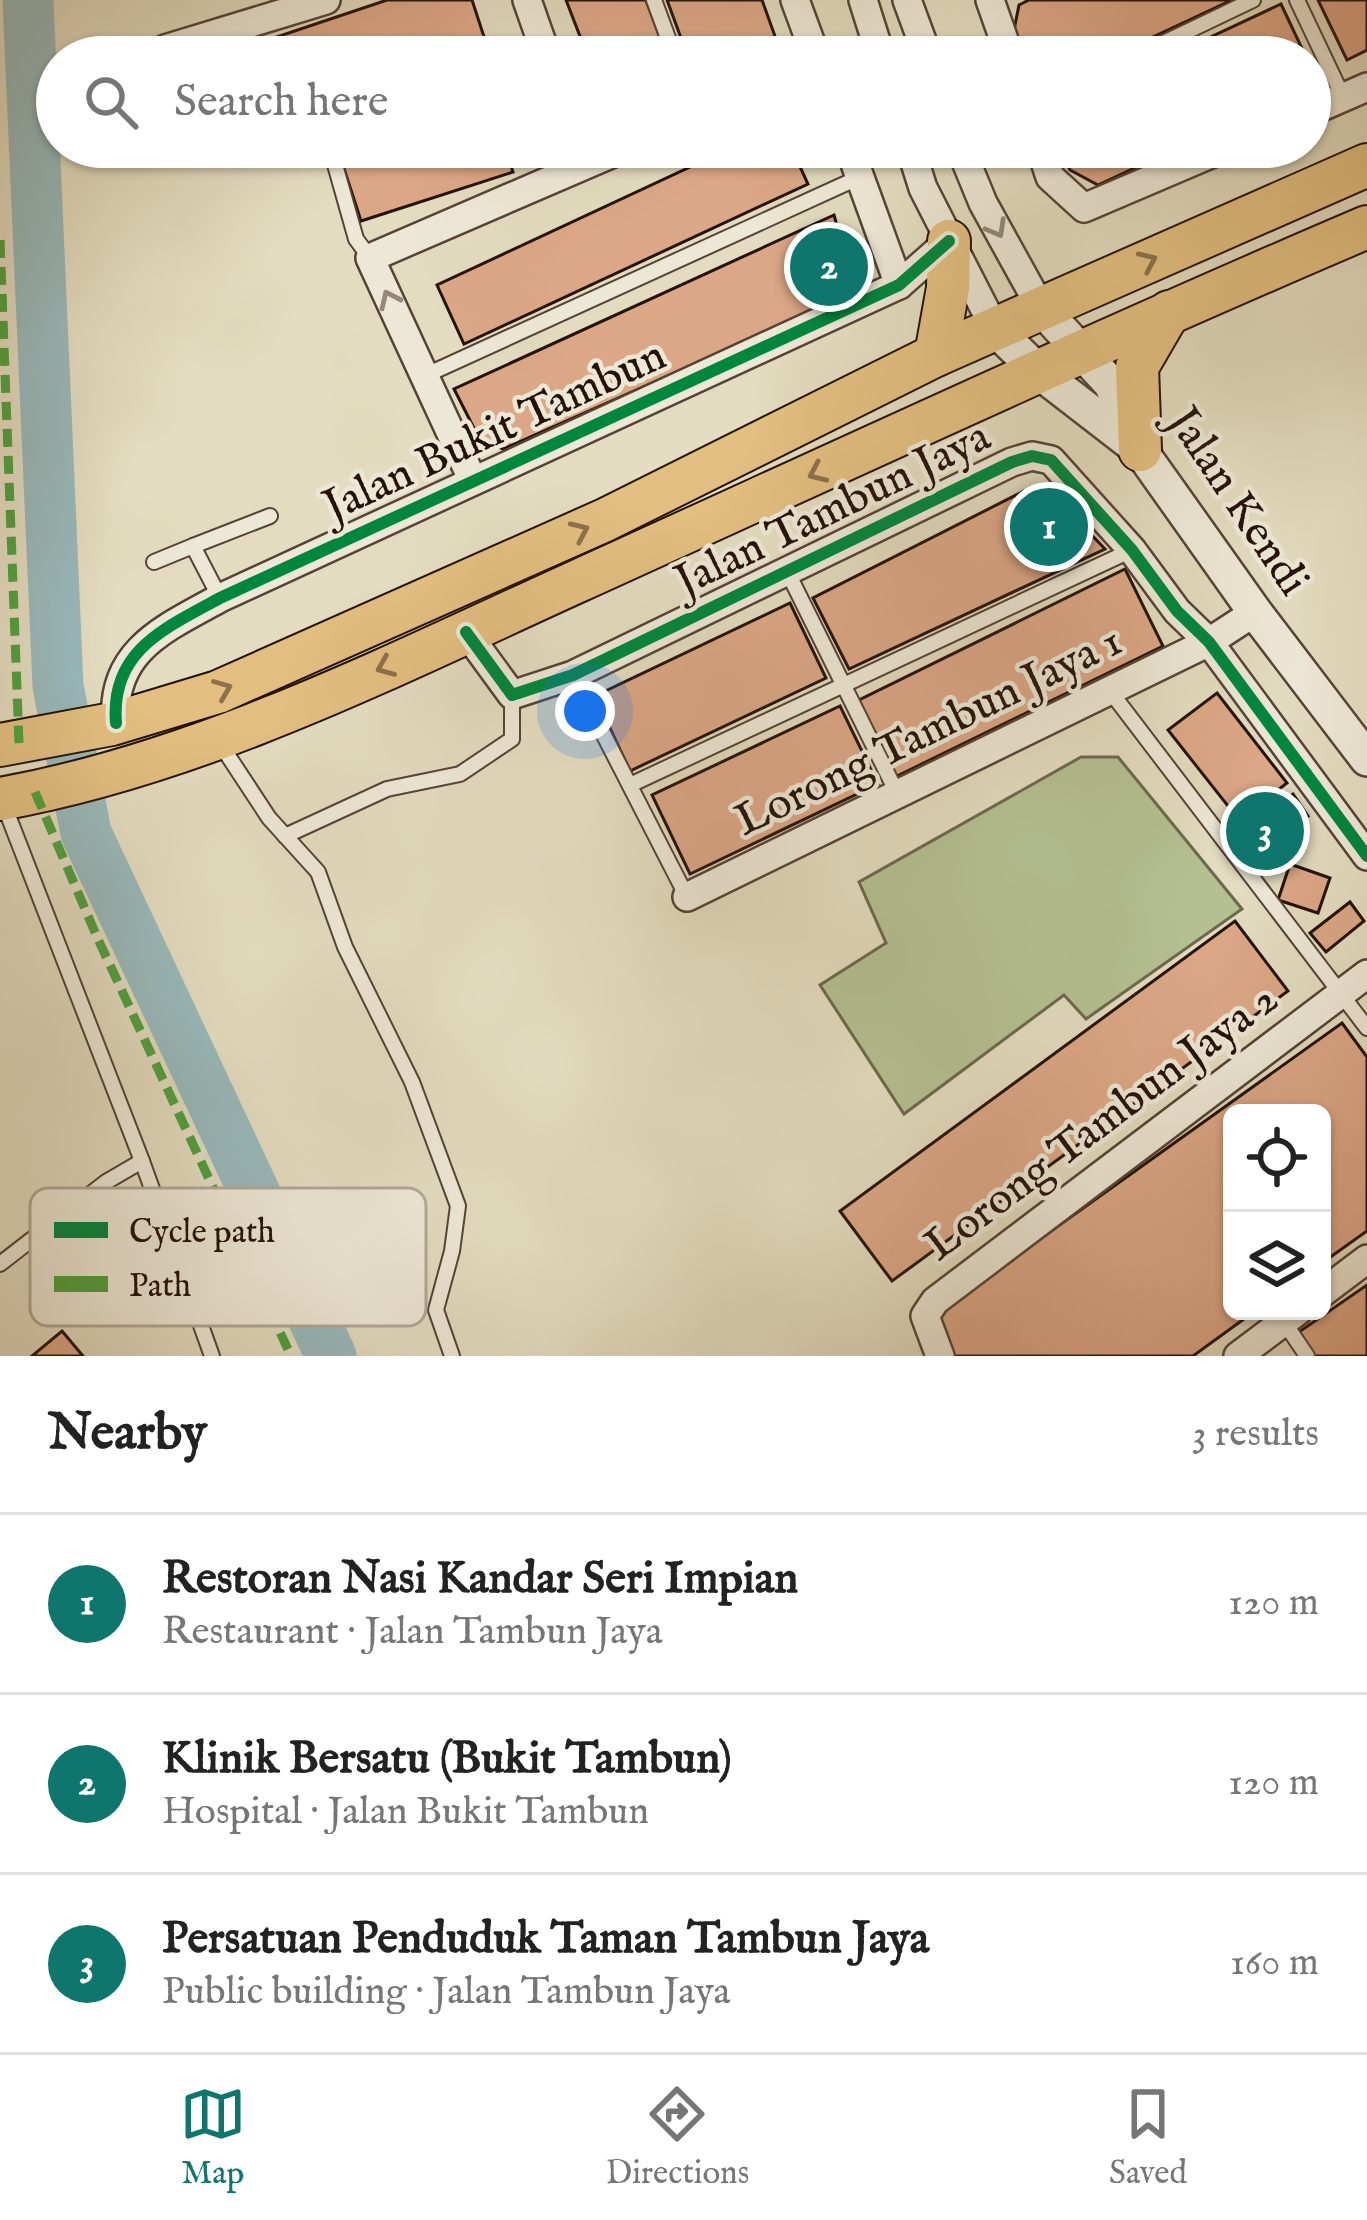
<!DOCTYPE html>
<html lang="en">
<head>
<meta charset="utf-8">
<style>
	:root { --surface:#fff; --page:#f2f2f2; --text:#222; --muted:#767676; --line:#e0e0e0; --accent:#0f766e }
	body { margin:0; font-family:"IM FELL English",serif; background:var(--page); color:var(--text) }
	.controls { position:absolute; right:36px; bottom:36px; display:grid; overflow:hidden; border-radius:18px; box-shadow:0 3px 9px #0004 }
	.controls button { width:108px; height:108px; display:grid; place-items:center; padding:0; border:0; border-bottom:3px solid var(--line); background:var(--surface); color:var(--text); font:60px sans-serif }
	.you { position:absolute; left:585px; top:711px; width:42px; height:42px; margin:-30px; border:9px solid #fff; border-radius:50%; background:#1a73e8; box-shadow:0 0 0 18px #1a73e833 }
	.badge { display:grid; place-items:center; width:78px; height:78px; border-radius:50%; background:var(--accent); color:#fff; font-size:39px; font-weight:700 }
	.pin { position:absolute; translate:-50% -50%; border:6px solid #fff; box-shadow:0 3px 12px #0006 }
	.list { margin:0; padding:0; list-style:none }
	h2 { display:flex; justify-content:space-between; align-items:center; height:156px; margin:0; padding:0 48px; font-size:51px }
	h2 small { font-size:39px; font-weight:400; color:var(--muted) }
	.list li { display:grid; grid-template-columns:78px 1fr auto; gap:36px; align-items:center; box-sizing:border-box; height:180px; padding:0 48px; border-top:3px solid var(--line) }
	.list b { display:block; font-size:45px; white-space:nowrap }
	.list p { margin:0; font-size:39px; white-space:nowrap; color:var(--muted) }
	.list em { font-size:39px; font-style:normal; color:var(--muted) }
	.icon { flex:none; width:66px; height:66px; fill:none; stroke:currentColor; stroke-width:2; stroke-linecap:round; stroke-linejoin:round }
	.map { position:relative; flex:none; width:1367px; height:1356px; overflow:hidden }
	.search { position:absolute; background:var(--surface); box-shadow:0 3px 9px #0004; left:36px; right:36px; top:36px; height:132px; display:flex; align-items:center; gap:30px; box-sizing:border-box; padding:0 42px; border-radius:66px; color:var(--muted); font-size:45px }
	.sheet { height:696px; background:var(--surface) }
	nav { display:flex; justify-content:space-around; align-items:center; box-sizing:border-box; height:168px; border-top:3px solid var(--line); background:var(--surface); font-size:33px; color:var(--muted) }
	nav a { display:grid; justify-items:center; gap:6px }
	nav .on { color:var(--accent) }
	.map>svg:first-child { display:block }
	.green { fill:#b4c092; stroke:#6c694d; stroke-width:3 }
	.lines { fill:none; stroke-linecap:round; stroke-linejoin:round }
	.river { stroke:#98b9bb; stroke-width:51 }
	.building { fill:#dca786; stroke:#241208; stroke-width:3 }
	.service-casing { stroke:#544436; stroke-width:18 }
	.minor-casing { stroke:#544436; stroke-width:32 }
	.tertiary-casing { stroke:#544436; stroke-width:38 }
	.primary-casing { stroke:#241208; stroke-width:46 }
	.service { stroke:#ede8d6; stroke-width:14 }
	.minor { stroke:#ede8d6; stroke-width:27 }
	.tertiary { stroke:#ede8d6; stroke-width:33 }
	.primary { stroke:#e2be80; stroke-width:42 }
	.quiet { stroke:#50a03e; stroke-width:9; stroke-dasharray:18 9; stroke-linecap:butt }
	.cycleway-casing { stroke:#ede8d6; stroke-width:20 }
	.cycleway { stroke:#00873e; stroke-width:12 }
	.oneway { stroke:#938879 }
	.oneway2 { stroke:#8c714a }
	.labels { text-anchor:middle; dominant-baseline:central; stroke-width:9; stroke-linejoin:round; paint-order:stroke }
	.street-label { font-size:45px; fill:#241208; stroke:#ede8d6 }
	.key { fill:#ede8d6; stroke:#b1a898; stroke-width:3 }
	.key-label { font-size:33px; fill:#241208 }
</style>
</head>
<body>
<div class="map">
<svg width="1367" height="1356" viewBox="0 0 1367 1356">
	<rect width="100%" height="100%" fill="#e3dcc0"/>
	<filter id="stains"><feTurbulence type="fractalNoise" baseFrequency=".00167" numOctaves="4"/><feColorMatrix values="0 0 0 0 .2 0 0 0 0 .09 0 0 0 0 .02 0 0 0 .5 -.17"/></filter>
	<radialGradient id="worn" r=".72"><stop offset=".6" stop-color="#630" stop-opacity="0"/><stop offset="1" stop-color="#630" stop-opacity=".3"/></radialGradient>
	<!-- green -->
	<polygon class="green" points="1081,757 1118,757 1242,909 1086,1019 1064,995 904,1114 820,985 886,943 859,882"/>
	<g class="lines">
		<!-- river -->
		<polyline class="river" points="28,0 58,686 86,833 331,1356"/>
	</g>
	<!-- building -->
	<g class="building">
		<polygon points="387,0 472,0 488,49 464,57 217,57"/>
		<polygon points="566,0 646,0 667,57 588,57"/>
		<polygon points="667,0 762,0 776,39 725,57 688,57"/>
		<polygon points="1029,0 1232,0 1110,57 1023,57 1013,35 1019,5"/>
		<polygon points="1318,0 1367,0 1367,50 1347,60"/>
		<polygon points="1281,4 1306,57 1168,57"/>
		<polygon points="337,147 505,147 513,172 361,221"/>
		<polygon points="733,147 791,147 808,184 464,344 437,285"/>
		<polygon points="1059,147 1179,147 1098,185 1070,170"/>
		<polygon points="834,215 850,272 842,299 503,449 479,438 454,389"/>
		<polygon points="1024,491 1063,505 1105,549 849,669 813,598"/>
		<polygon points="1125,569 1163,646 893,778 855,702"/>
		<polygon points="790,603 826,678 630,771 595,696"/>
		<polygon points="1217,693 1287,783 1239,820 1168,730"/>
		<polygon points="840,706 878,784 690,874 652,795"/>
		<polygon points="1293,794 1308,816 1290,828 1304,850 1274,871 1257,848 1250,853 1236,833"/>
		<polygon points="1290,864 1330,878 1318,913 1278,900"/>
		<polygon points="1350,902 1364,921 1326,952 1310,933"/>
		<polygon points="1235,921 1288,991 892,1281 840,1211"/>
		<polygon points="1342,1023 1367,1057 1367,1231 1322,1263 1322,1113 1232,1113 1232,1311 1255,1311 1193,1356 955,1356 928,1319"/>
		<polygon points="1367,1285 1367,1356 1312,1356 1296,1334"/>
		<polygon points="62,1331 83,1356 32,1356"/>
	</g>
	<g class="lines">
		<!-- service casing -->
		<g class="service-casing">
			<g id="service">
				<polyline points="654,0 675,57"/>
				<polyline points="1297,0 1343,97"/>
				<polyline points="1134,57 1253,0"/>
				<polyline points="330,147 356,239 370,258"/>
				<polyline points="424,376 860,177"/>
				<polyline points="154,562 193,546"/>
				<polyline points="788,573 898,795"/>
				<polyline points="220,598 193,546 270,516"/>
				<polyline points="573,675 687,897"/>
				<polyline points="1110,691 1367,1028"/>
				<polyline points="221,745 269,818 318,872 345,947 412,1082 458,1206 452,1251 436,1310 452,1356"/>
				<polyline points="630,785 1132,550"/>
				<polyline points="4,805 142,1161 212,1356"/>
				<polyline points="285,836 387,789 460,774 512,739 512,695"/>
				<polyline points="0,1264 106,1182 142,1161"/>
				<polyline points="1284,1322 1307,1356"/>
			</g>
		</g>
		<!-- minor casing -->
		<g class="minor-casing">
			<g id="minor">
				<polyline points="527,0 547,57"/>
				<polyline points="795,0 816,57"/>
				<polyline points="863,0 881,57"/>
				<polyline points="907,0 928,57"/>
				<polyline points="990,0 1010,57"/>
				<polyline points="165,49 326,0"/>
				<polyline points="1310,112 1367,87"/>
				<polyline points="849,147 899,285"/>
				<polyline points="910,147 923,188 995,329"/>
				<polyline points="960,147 983,203 1041,308"/>
				<polyline points="1040,147 1050,177 1084,208 1227,147"/>
				<polyline points="473,481 370,258 627,147"/>
				<polyline points="466,632 512,695 573,675 1012,462 1032,456 1051,460 1132,550 1177,611 1209,642 1367,856"/>
				<path d="M116 723C110 650 166 628 220 598L899 285 949 241"/>
				<polyline points="687,897 1209,642 1255,612"/>
				<polyline points="1322,1293 1367,1259"/>
				<polyline points="940,1356 925,1316 935,1301 1367,974"/>
				<polyline points="1238,1356 1298,1311"/>
			</g>
		</g>
		<!-- tertiary casing -->
		<g class="tertiary-casing">
			<g id="tertiary">
				<polyline points="1041,308 1111,384 1140,450 1255,612 1367,759"/>
				<polyline points="995,329 1039,372 1136,447"/>
			</g>
		</g>
		<!-- primary casing -->
		<g class="primary-casing">
			<g id="primary">
				<polyline points="936,355 948,288 949,241"/>
				<polyline points="1140,450 1137,367 1169,312"/>
				<polyline points="0,745 112,724 218,692 605,520 936,355 1367,165"/>
				<path d="M0 799C201 763 393 665 578 581 840 462 1102 340 1367 227"/>
			</g>
		</g>
		<!-- service -->
		<use href="#service" class="service"/>
		<!-- minor -->
		<use href="#minor" class="minor"/>
		<!-- tertiary -->
		<use href="#tertiary" class="tertiary"/>
		<!-- primary -->
		<use href="#primary" class="primary"/>
		<!-- quiet -->
		<g class="quiet">
			<polyline points="0,240 19,743"/>
			<polyline points="35,792 97,937 291,1356"/>
		</g>
		<!-- cycleway casing -->
		<g class="cycleway-casing">
			<g id="cycleway">
				<polyline points="466,632 512,695 573,675 1012,462 1032,456 1051,460 1132,550 1177,611 1209,642 1367,856"/>
				<path d="M116 723C110 650 166 628 220 598L899 285 949 241"/>
			</g>
		</g>
		<!-- cycleway -->
		<use href="#cycleway" class="cycleway"/>
	</g>
	<!-- one-way arrows -->
	<defs><path id="oneway-chevron" d="M-2-3.5L2.5 0L-2 3.5" fill="none" stroke-width="1.6" stroke-linecap="round" stroke-linejoin="round" transform="scale(3)"/></defs>
	<g class="oneway">
		<use href="#oneway-chevron" transform="translate(997 229) rotate(61)"/>
		<use href="#oneway-chevron" transform="translate(389 299) rotate(-115)"/>
	</g>
	<g class="oneway2">
		<use href="#oneway-chevron" transform="translate(1148 261) rotate(-24)"/>
		<use href="#oneway-chevron" transform="translate(817 473) rotate(156)"/>
		<use href="#oneway-chevron" transform="translate(580 531) rotate(-24)"/>
		<use href="#oneway-chevron" transform="translate(385 667) rotate(157)"/>
		<use href="#oneway-chevron" transform="translate(223 689) rotate(-22)"/>
	</g>
	<g class="labels">
		<!-- street labels -->
		<g class="street-label">
			<text transform="translate(495 432) rotate(-25)">Jalan Bukit Tambun</text>
			<text transform="translate(1237 502) rotate(56)">Jalan Kendi</text>
			<text transform="translate(833 510) rotate(-26)">Jalan Tambun Jaya</text>
			<text transform="translate(929 732) rotate(-26)">Lorong Tambun Jaya 1</text>
			<text transform="translate(1102 1123) rotate(-37)">Lorong Tambun Jaya 2</text>
		</g>
	</g>
	<!-- legend -->
	<rect x="30" y="1188" width="396" height="138" rx="18" class="key"/>
	<rect x="54" y="1222" width="54" height="16" fill="#00873e"/>
	<rect x="54" y="1276" width="54" height="16" fill="#50a03e"/>
	<g class="key-label">
		<text x="129" y="1242">Cycle path</text>
		<text x="129" y="1296">Path</text>
	</g>
	<rect width="100%" height="100%" filter="url(#stains)"/>
	<rect width="100%" height="100%" fill="url(#worn)"/>
</svg>
<div class="controls">
<button><svg class="icon" aria-label="locate" viewBox="0 0 24 24"><circle cx="12" cy="12" r="6"/><path d="M12 2v4M12 18v4M2 12h4M18 12h4"/></svg></button>
<button><svg class="icon" aria-label="layers" viewBox="0 0 24 24"><path d="M12 4l9 5-9 5-9-5zM3 14l9 5 9-5"/></svg></button>
</div>
<div class="you"></div>
<div class="pin badge" style="left:1049px;top:527px">1</div>
<div class="pin badge" style="left:829px;top:267px">2</div>
<div class="pin badge" style="left:1265px;top:831px">3</div>
<div class="search"><svg class="icon" aria-label="search" viewBox="0 0 24 24"><circle cx="10" cy="10" r="6"/><path d="M15 15l6 6"/></svg>Search here</div>
</div>
<section class="sheet">
<h2>Nearby<small>3 results</small></h2>
<ul class="list">
<li><span class="badge">1</span><div><b>Restoran Nasi Kandar Seri Impian</b><p>Restaurant · Jalan Tambun Jaya</p></div><em>120 m</em></li>
<li><span class="badge">2</span><div><b>Klinik Bersatu (Bukit Tambun)</b><p>Hospital · Jalan Bukit Tambun</p></div><em>120 m</em></li>
<li><span class="badge">3</span><div><b>Persatuan Penduduk Taman Tambun Jaya</b><p>Public building · Jalan Tambun Jaya</p></div><em>160 m</em></li>
</ul>
</section>
<nav>
<a class="on"><svg class="icon" aria-label="map" viewBox="0 0 24 24"><path d="M3 6l6-2 6 2 6-2v14l-6 2-6-2-6 2zM9 4v14M15 6v14"/></svg>Map</a>
<a><svg class="icon" aria-label="directions" viewBox="0 0 24 24"><path d="M12 3l9 9-9 9-9-9zM9 14v-3h6M13 9l2 2-2 2"/></svg>Directions</a>
<a><svg class="icon" aria-label="saved" viewBox="0 0 24 24"><path d="M7 4h10v16l-5-4-5 4z"/></svg>Saved</a>
</nav>
</body>
</html>
